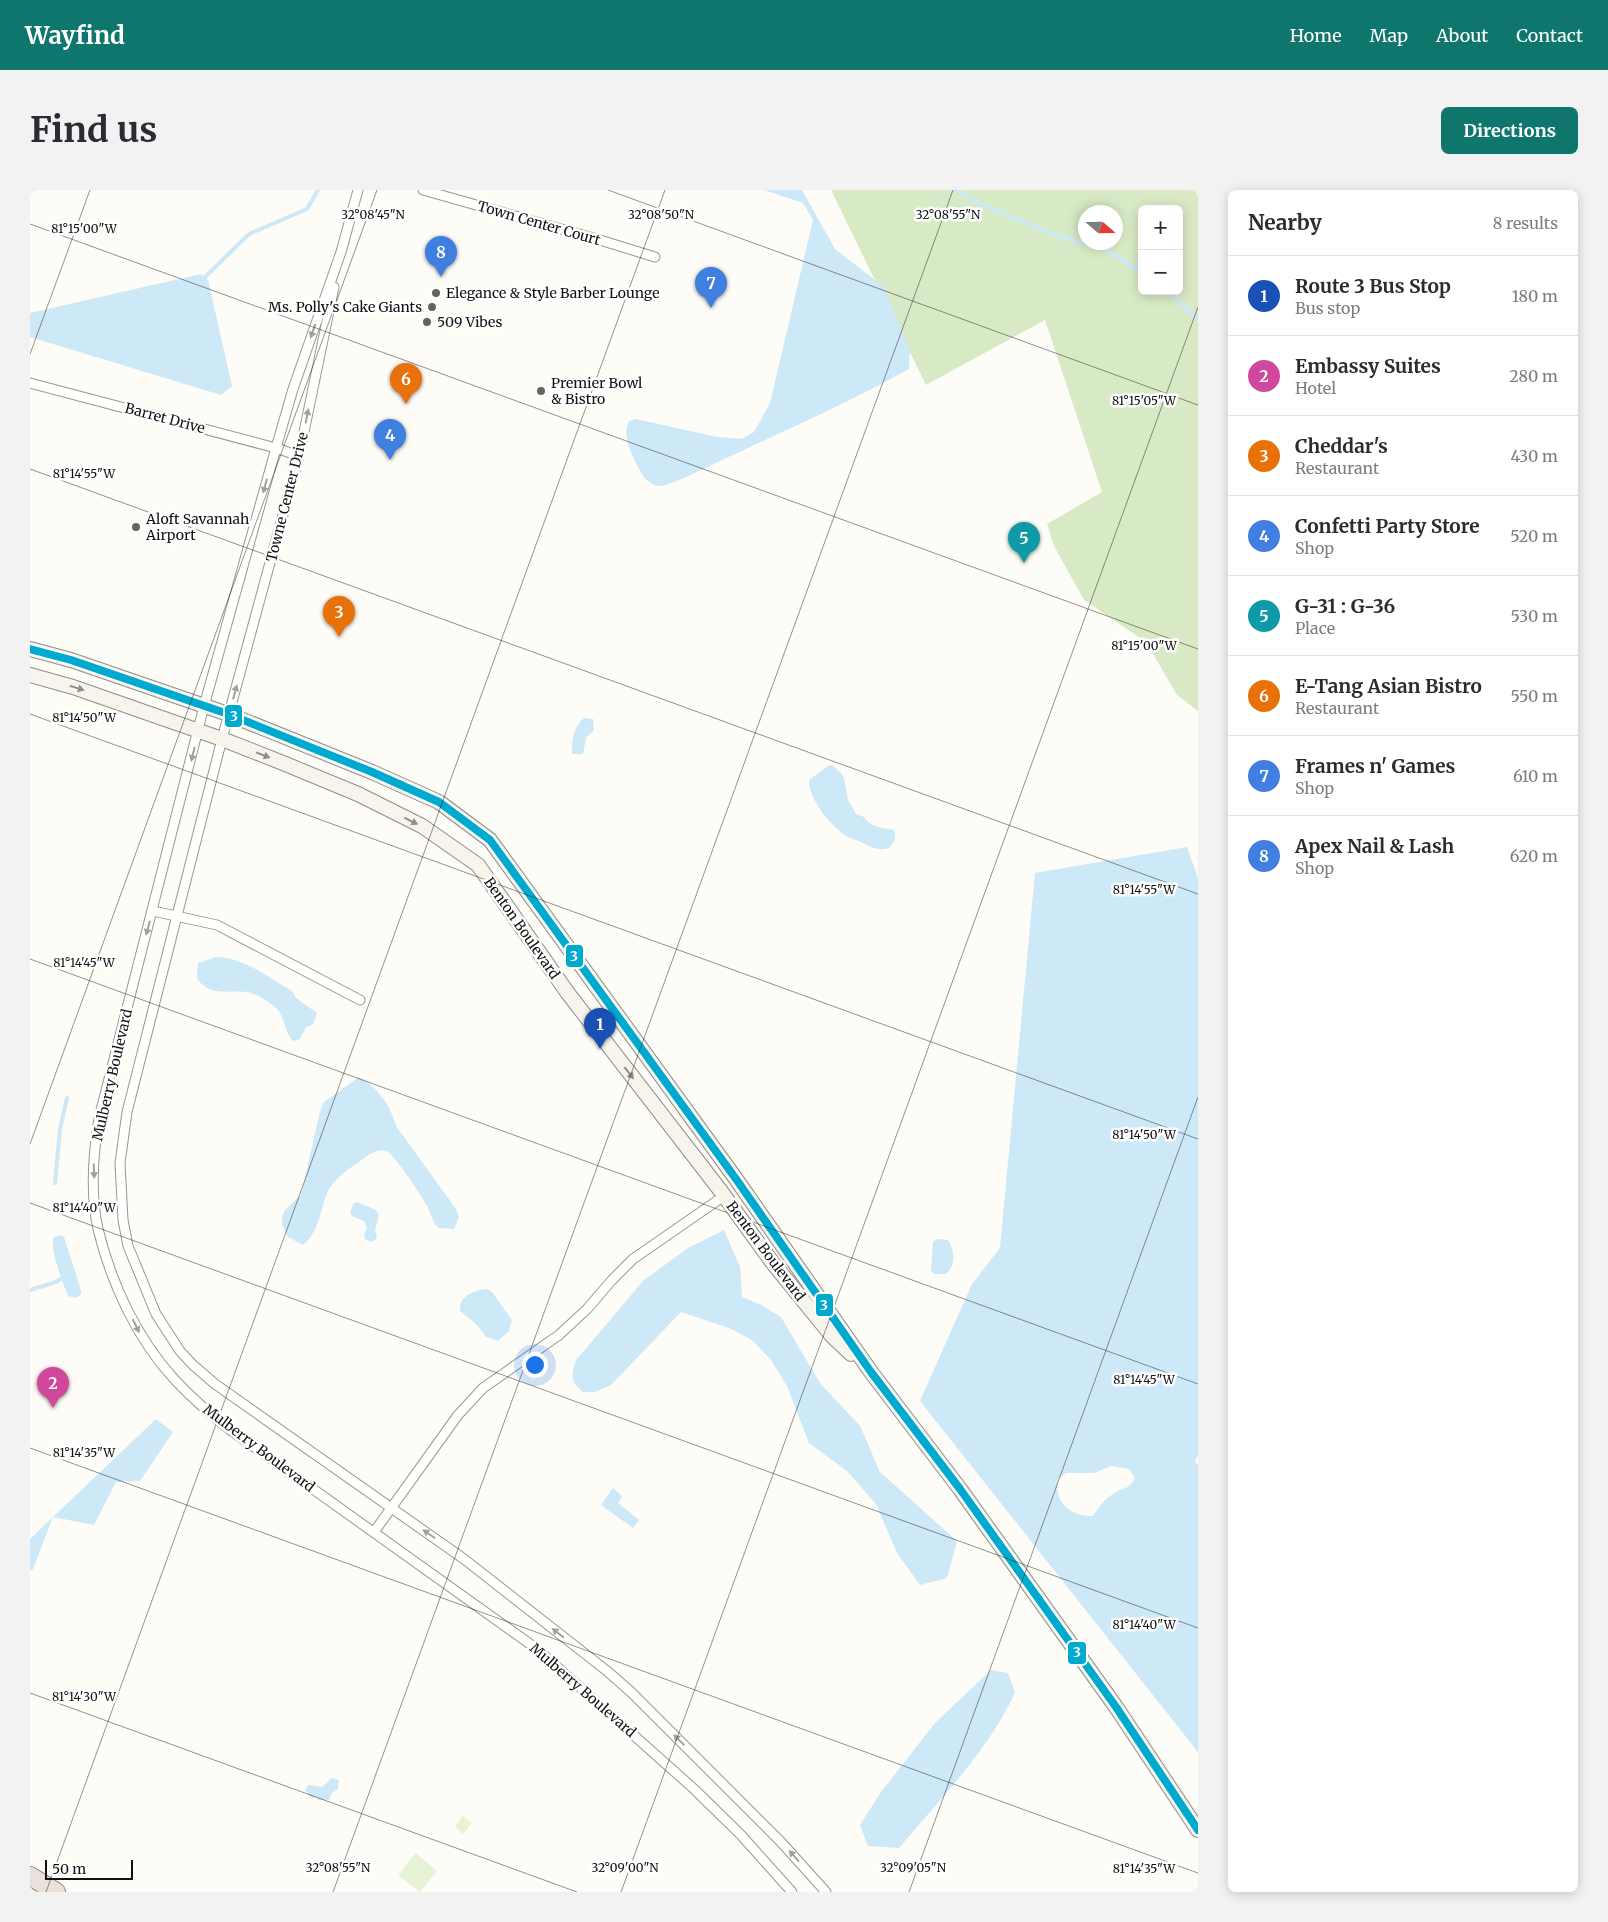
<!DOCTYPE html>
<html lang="en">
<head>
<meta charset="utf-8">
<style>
	:root { --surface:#fff; --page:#f2f2f3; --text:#2b2b33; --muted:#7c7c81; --line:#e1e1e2; --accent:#0f766e }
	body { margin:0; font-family:Merriweather,serif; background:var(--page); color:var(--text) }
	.controls { position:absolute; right:15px; top:15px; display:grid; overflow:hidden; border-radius:8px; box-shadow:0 2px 12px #0003 }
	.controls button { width:45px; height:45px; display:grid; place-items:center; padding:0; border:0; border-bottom:1px solid var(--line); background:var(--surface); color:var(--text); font:25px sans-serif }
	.compass { position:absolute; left:1048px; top:15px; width:45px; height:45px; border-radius:50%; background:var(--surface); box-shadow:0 2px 12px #0003; rotate:110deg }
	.scale { position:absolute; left:15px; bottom:12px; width:88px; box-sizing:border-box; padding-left:5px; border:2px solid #111; border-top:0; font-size:14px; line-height:18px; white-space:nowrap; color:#111; -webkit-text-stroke:4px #fff; paint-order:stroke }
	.you { position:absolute; left:504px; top:1174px; width:18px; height:18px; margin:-12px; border:4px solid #fff; border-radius:50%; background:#1a73e8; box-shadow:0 0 0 8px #1a73e833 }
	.badge { display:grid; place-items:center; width:32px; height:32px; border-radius:50%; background:var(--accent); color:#fff; font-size:16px; font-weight:700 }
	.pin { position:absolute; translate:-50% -41px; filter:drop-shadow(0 1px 2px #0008) }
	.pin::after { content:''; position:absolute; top:26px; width:18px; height:15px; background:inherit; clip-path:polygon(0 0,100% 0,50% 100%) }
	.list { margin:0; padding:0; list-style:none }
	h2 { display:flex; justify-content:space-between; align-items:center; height:65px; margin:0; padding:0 20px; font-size:21px }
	h2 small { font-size:16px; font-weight:400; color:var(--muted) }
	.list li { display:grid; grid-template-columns:32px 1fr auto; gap:15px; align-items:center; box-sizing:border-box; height:80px; padding:0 20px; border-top:1px solid var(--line) }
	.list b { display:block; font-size:19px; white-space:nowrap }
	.list p { margin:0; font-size:16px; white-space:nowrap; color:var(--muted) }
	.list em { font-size:16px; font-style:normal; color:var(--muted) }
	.map { position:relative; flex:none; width:1168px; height:1702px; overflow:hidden; border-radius:8px }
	header { display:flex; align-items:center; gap:30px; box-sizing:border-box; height:70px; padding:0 25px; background:var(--accent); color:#fff }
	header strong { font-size:24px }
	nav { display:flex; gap:28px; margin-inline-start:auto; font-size:18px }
	.intro { display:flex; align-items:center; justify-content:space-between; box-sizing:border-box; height:120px; padding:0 30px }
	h1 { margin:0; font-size:35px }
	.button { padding:12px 22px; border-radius:8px; background:var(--accent); color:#fff; font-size:18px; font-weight:700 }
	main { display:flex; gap:30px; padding:0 30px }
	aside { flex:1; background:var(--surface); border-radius:8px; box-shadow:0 2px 12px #0003 }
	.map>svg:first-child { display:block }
	.green { fill:#e7f3d7 }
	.forest { fill:#d8eac5; fill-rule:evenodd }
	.water { fill:#cde8f7; fill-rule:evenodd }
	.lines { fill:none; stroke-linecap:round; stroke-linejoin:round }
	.stream { stroke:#cde8f7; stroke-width:4 }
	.street-casing { stroke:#979795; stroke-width:11 }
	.secondary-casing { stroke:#8e8d8b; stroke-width:16 }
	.highway-casing { stroke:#858482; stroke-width:20 }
	.street { stroke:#fffffe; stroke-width:9 }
	.secondary { stroke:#f6f4eb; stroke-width:14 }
	.highway { stroke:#eae1d8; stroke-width:18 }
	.bus-1-casing { stroke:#fff; stroke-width:11 }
	.bus-1 { stroke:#00a9ce; stroke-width:8 }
	.oneway { fill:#a0a09f }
	.oneway2 { fill:#8f8e89 }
	.ticks { fill:none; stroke:#111; stroke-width:1; stroke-opacity:0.45 }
	.poi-dot { fill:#646362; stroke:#fff; stroke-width:2 }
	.labels { text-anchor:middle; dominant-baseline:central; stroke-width:5; stroke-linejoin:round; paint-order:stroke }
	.street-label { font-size:14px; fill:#111; stroke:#fff }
	.poi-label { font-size:14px; fill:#111; stroke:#fff; text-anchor:start }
	.ticks-label { font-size:12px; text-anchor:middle; fill:#111; stroke:#fff; stroke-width:5; stroke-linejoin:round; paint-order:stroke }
	.line-badge { stroke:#fff; stroke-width:2 }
	.badge-label { font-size:14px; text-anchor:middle; font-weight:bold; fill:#fff }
</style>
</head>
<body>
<header>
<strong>Wayfind</strong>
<nav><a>Home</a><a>Map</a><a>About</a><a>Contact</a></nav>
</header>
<div class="intro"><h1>Find us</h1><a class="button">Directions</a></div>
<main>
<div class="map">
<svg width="1168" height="1702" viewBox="0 0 1168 1702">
	<rect width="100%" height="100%" fill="#fdfcf7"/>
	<!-- green -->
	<g class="green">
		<polygon points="433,1626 442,1633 433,1644 425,1636"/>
		<polygon points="386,1663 407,1681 390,1702 368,1685"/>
	</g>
	<!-- forest -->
	<path class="forest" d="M801 0H1168V521L1147 505 1116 452 1054 410 1024 356 1017 334 1072 302 1015 130 896 195ZM1112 19H1149V101H1112ZM1056 22H1086V52H1056Z"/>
	<!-- water -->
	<g class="water">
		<path d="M734 0H772L805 59 854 97 880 161 879 179C818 213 754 241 690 271 679 276 640 296 630 296 616 296 608 278 603 267 598 255 593 243 599 231L606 229 687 247 712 249 724 242 740 213 783 30 773 13Z"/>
		<polygon points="171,84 178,90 202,196 191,205 0,147 0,123"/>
		<path d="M554 528 563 529 564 540 556 548 553 564H542C542 549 543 538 554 528Z"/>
		<path d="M802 575 811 583 814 588 818 610 826 624 834 627C839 637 853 638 864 640 867 647 864 653 859 658 848 662 839 656 829 651 824 649 819 648 815 645 801 636 778 608 779 590L798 576Z"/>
		<path d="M1157 657 1168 688V1265L1165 1271 1168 1275V1562L890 1211 942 1094 970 1058 1005 683ZM1081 1276 1099 1279 1105 1288C1099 1299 1096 1297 1086 1302 1076 1308 1069 1316 1063 1326 1041 1327 1023 1312 1028 1289L1036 1283H1064Z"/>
		<path d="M186 767C213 767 239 788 262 801L266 808 287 823 283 834 276 837 270 849 263 851C254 842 255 825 245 817 239 812 229 805 221 803 201 798 183 809 167 789L168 773Z"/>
		<path d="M329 887C349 899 359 913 366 936L426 1019 429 1027 424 1039 409 1038C402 1033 402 1026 398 1018 393 1008 366 967 358 962 349 957 340 964 333 969 320 978 304 988 297 1003 290 1021 289 1042 273 1055L258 1047 252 1035V1027L255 1020 271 1005 290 922 294 912Z"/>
		<polygon points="327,1012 346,1020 349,1025 345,1040 347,1048 342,1052 335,1049 334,1044 337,1039 334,1031 322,1026 320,1023 323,1014"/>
		<path d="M694 1040 710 1077 712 1107 731 1115 751 1127 790 1193 830 1236 850 1282 927 1351 917 1388 890 1395 867 1363 846 1314 817 1281 779 1253 757 1196 741 1170 722 1150 699 1138 651 1122 581 1195 565 1202H553C540 1191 541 1186 546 1170L614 1090 658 1058Z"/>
		<path d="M30 1045 34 1047 51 1100V1104L46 1108 38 1106C33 1093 19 1059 24 1047Z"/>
		<path d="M907 1049 918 1050C925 1060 926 1076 916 1084H904L901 1081 903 1052Z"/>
		<path d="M457 1099 462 1102 482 1130 479 1141 468 1151 456 1147 447 1135 430 1121C429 1106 444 1100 457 1099Z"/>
		<polygon points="126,1229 143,1242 110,1291 86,1292 64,1335 23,1327 3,1379 0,1381 0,1349"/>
		<polygon points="583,1298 592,1306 588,1313 609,1330 603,1338 571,1315"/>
		<path d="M961 1480 978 1483 985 1503C958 1561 910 1609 869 1658L838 1656 830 1635 851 1602 905 1533Z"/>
		<polygon points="302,1588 309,1590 308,1599 302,1603 299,1610 288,1610 287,1607 281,1608 275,1600 278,1595 292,1597"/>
	</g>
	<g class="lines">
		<!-- stream -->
		<g class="stream">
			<polyline points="927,0 942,10 1022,44 1077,60 1112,83"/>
			<polyline points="175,87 219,44 277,19 288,0"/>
			<polyline points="1137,101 1168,129"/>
			<polyline points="25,993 30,939 37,908"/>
			<polyline points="0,1100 26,1092 32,1088"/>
		</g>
		<!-- street casing -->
		<g class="street-casing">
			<g id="street">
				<path d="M328 0 311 62 263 199 246 258 174 516 69 928C63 964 60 1003 68 1039 81 1093 107 1149 145 1190 162 1208 180 1224 199 1239L507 1459 664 1599 711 1645 762 1702"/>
				<polyline points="393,0 570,50 625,67"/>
				<polyline points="304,97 269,266 192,549 97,922 90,973 93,1030 98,1056 126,1124 150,1161 163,1175 185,1194 434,1369 577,1481 601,1502 751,1652 796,1702"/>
				<polyline points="0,193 246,258 269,266"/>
				<polyline points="123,721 187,735 330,810"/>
				<polyline points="344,1342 428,1225 453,1198 529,1145 557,1119 582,1090 603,1069 694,1006"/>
			</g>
		</g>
		<!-- secondary casing -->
		<g class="secondary-casing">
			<g id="secondary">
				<polyline points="0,459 41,470 198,524 342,582 409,612 460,650 706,989 841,1182 930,1299 1086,1517 1168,1640"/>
				<polyline points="0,485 43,497 192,549 253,573 328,604 392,636 448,675 537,802 690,1000 742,1072 802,1146 821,1164"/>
			</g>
		</g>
		<!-- highway casing -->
		<g class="highway-casing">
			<polyline id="highway" points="0,1686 26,1702"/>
		</g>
		<!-- street -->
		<use href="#street" class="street"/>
		<!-- secondary -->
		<use href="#secondary" class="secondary"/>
		<!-- highway -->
		<use href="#highway" class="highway"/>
		<!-- bus-1 casing -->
		<g class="bus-1-casing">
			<polyline id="bus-1" points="0,459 41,470 198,524 342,582 409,612 460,650 706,989 841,1182 930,1299 1086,1517 1168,1640"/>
		</g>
		<!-- bus-1 -->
		<use href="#bus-1" class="bus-1"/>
	</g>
	<!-- one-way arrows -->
	<defs><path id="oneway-solid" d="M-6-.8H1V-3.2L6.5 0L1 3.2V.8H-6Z" transform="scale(1.25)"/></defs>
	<g class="oneway">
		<use href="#oneway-solid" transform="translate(283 141) rotate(109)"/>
		<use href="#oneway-solid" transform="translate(277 226) rotate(-79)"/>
		<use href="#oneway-solid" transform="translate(235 296) rotate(105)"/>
		<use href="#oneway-solid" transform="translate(205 502) rotate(-75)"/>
		<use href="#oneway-solid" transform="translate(163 564) rotate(104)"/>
		<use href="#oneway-solid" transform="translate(118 738) rotate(105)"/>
		<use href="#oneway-solid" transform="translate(64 981) rotate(88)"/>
		<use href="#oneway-solid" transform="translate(106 1136) rotate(64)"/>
		<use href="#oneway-solid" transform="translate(399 1344) rotate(-145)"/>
		<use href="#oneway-solid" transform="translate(528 1443) rotate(-142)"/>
		<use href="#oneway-solid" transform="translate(649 1550) rotate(-135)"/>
		<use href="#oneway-solid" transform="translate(764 1666) rotate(-132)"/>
	</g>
	<g class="oneway2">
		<use href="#oneway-solid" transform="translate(47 498) rotate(18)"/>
		<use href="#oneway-solid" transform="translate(233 565) rotate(21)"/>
		<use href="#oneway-solid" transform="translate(381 631) rotate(26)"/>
		<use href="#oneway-solid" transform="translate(599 883) rotate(52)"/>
	</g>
	<!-- ticks -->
	<path class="ticks" d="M578 0 1168 215M0 34 1168 459M0 164 60 0M0 279 1168 704M0 524 1168 949M0 769 1168 1194M0 954 347 0M0 1013 1168 1438M0 1258 1168 1683M0 1503 547 1702M16 1702 635 0M303 1702 923 0M591 1702 1168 117M879 1702 1168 907M1166 1702 1168 1697"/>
	<!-- markers -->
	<g class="poi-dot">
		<circle cx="406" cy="103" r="5"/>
		<circle cx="402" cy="117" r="5"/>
		<circle cx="397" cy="132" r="5"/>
		<circle cx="511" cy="201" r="5"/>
		<circle cx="106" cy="337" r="5"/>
	</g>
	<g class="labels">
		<!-- street labels -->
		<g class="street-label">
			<text transform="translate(509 33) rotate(16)">Town Center Court</text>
			<text transform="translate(135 228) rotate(15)">Barret Drive</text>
			<text transform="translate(257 307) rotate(-76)">Towne Center Drive</text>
			<text transform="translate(492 738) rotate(55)">Benton Boulevard</text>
			<text transform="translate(82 885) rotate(-77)">Mulberry Boulevard</text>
			<text transform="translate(736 1061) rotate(53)">Benton Boulevard</text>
			<text transform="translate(229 1258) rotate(37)">Mulberry Boulevard</text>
			<text transform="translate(553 1500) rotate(41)">Mulberry Boulevard</text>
		</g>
		<!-- poi labels -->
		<g class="poi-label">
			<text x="416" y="103">Elegance &amp; Style Barber Lounge</text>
			<text x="392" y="117" text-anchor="end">Ms. Polly's Cake Giants</text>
			<text x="407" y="132">509 Vibes</text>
			<text x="521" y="193">Premier Bowl<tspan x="521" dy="16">&amp; Bistro</tspan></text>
			<text x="116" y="329">Aloft Savannah<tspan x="116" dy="16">Airport</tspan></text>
		</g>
	</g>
	<g class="ticks-label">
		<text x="631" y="29">32°08'50"N</text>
		<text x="918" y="29">32°08'55"N</text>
		<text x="343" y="29">32°08'45"N</text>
		<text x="54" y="43">81°15'00"W</text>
		<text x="1114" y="215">81°15'05"W</text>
		<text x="54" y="288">81°14'55"W</text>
		<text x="1114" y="460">81°15'00"W</text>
		<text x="54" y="532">81°14'50"W</text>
		<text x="1114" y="704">81°14'55"W</text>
		<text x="54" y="777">81°14'45"W</text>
		<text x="1114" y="949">81°14'50"W</text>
		<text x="54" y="1022">81°14'40"W</text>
		<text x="1114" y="1194">81°14'45"W</text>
		<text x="54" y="1267">81°14'35"W</text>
		<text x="1114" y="1439">81°14'40"W</text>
		<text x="54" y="1511">81°14'30"W</text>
		<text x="308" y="1682">32°08'55"N</text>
		<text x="595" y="1682">32°09'00"N</text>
		<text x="883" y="1682">32°09'05"N</text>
		<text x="1114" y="1683">81°14'35"W</text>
	</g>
	<g class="line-badge">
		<rect x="194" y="514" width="19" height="24" rx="5" fill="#00a9ce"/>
		<rect x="535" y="754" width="19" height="24" rx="5" fill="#00a9ce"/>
		<rect x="785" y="1103" width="19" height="24" rx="5" fill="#00a9ce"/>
		<rect x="1037" y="1451" width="20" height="24" rx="5" fill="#00a9ce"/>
	</g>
	<g class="badge-label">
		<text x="204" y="531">3</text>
		<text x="544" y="771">3</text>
		<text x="794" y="1120">3</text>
		<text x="1047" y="1467">3</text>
	</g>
</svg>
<div class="controls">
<button>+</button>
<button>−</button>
</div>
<svg class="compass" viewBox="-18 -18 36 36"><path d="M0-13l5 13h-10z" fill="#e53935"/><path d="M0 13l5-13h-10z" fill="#7c7c81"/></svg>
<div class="scale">50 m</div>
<div class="you"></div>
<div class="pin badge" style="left:570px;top:859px;background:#1a4fb4">1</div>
<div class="pin badge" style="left:23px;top:1218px;background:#d1479c">2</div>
<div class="pin badge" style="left:309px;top:447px;background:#e8710a">3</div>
<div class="pin badge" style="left:360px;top:270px;background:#3f7fe0">4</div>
<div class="pin badge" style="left:994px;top:373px;background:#0f9aa8">5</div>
<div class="pin badge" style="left:376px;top:214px;background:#e8710a">6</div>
<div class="pin badge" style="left:681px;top:118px;background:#3f7fe0">7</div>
<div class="pin badge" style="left:411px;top:87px;background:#3f7fe0">8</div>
</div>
<aside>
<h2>Nearby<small>8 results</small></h2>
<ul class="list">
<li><span class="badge" style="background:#1a4fb4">1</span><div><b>Route 3 Bus Stop</b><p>Bus stop</p></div><em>180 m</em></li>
<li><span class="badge" style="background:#d1479c">2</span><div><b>Embassy Suites</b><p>Hotel</p></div><em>280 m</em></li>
<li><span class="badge" style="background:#e8710a">3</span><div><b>Cheddar's</b><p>Restaurant</p></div><em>430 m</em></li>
<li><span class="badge" style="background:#3f7fe0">4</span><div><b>Confetti Party Store</b><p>Shop</p></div><em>520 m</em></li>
<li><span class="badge" style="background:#0f9aa8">5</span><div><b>G-31 : G-36</b><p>Place</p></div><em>530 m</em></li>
<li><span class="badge" style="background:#e8710a">6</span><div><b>E-Tang Asian Bistro</b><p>Restaurant</p></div><em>550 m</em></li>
<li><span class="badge" style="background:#3f7fe0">7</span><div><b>Frames n' Games</b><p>Shop</p></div><em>610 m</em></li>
<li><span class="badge" style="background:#3f7fe0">8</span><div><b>Apex Nail &amp; Lash</b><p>Shop</p></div><em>620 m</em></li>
</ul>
</aside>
</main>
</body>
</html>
